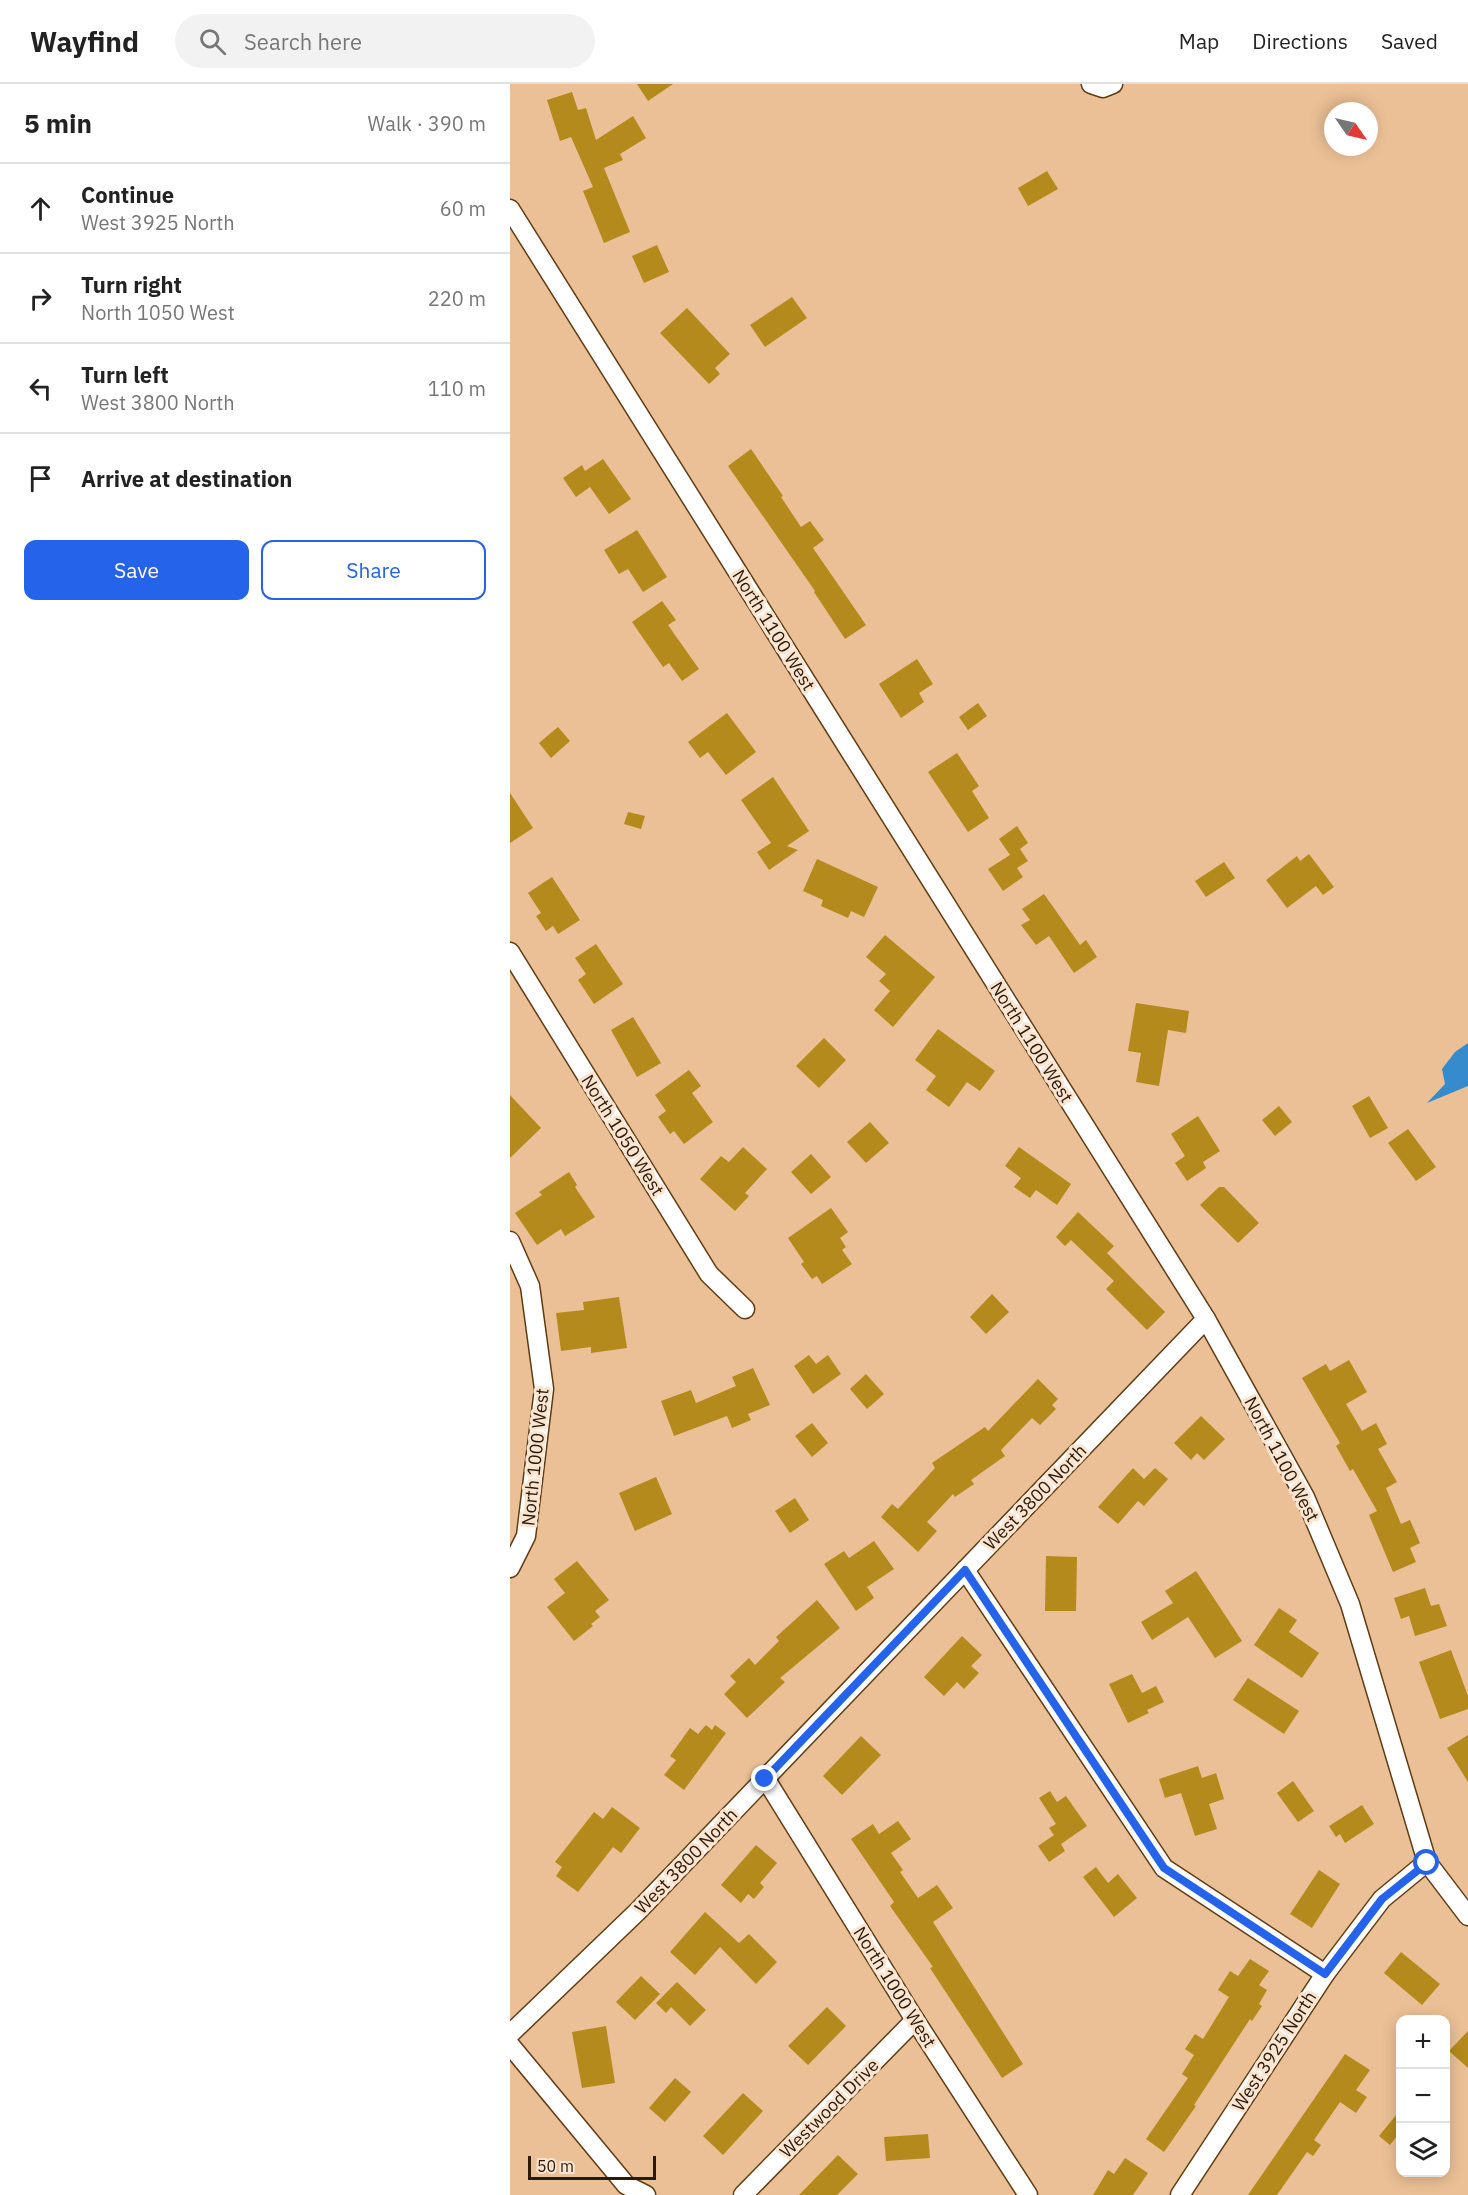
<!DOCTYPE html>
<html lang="en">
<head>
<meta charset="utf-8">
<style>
	:root { --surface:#fff; --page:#f2f2f2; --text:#222; --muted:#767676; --line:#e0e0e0; --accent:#2563eb }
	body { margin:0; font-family:"IBM Plex Sans",sans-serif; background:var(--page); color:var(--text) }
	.controls { position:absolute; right:18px; bottom:18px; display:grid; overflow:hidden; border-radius:12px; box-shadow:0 3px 15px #0003 }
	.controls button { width:54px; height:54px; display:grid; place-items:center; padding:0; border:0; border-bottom:2px solid var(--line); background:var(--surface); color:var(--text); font:30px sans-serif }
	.compass { position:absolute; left:814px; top:18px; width:54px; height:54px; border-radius:50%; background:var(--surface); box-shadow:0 3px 15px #0003; rotate:124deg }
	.scale { position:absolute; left:18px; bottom:15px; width:128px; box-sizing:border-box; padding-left:6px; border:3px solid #2a1a0a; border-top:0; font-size:16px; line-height:21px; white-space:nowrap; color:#2a1a0a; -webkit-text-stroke:4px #fce5d0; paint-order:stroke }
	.stop { position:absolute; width:18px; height:18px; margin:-14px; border:4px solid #2563eb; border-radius:50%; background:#fff }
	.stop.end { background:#2563eb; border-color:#fff; box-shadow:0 2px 6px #0008 }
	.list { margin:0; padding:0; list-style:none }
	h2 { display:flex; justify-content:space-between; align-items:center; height:78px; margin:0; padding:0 24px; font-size:26px }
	h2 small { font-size:20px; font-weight:400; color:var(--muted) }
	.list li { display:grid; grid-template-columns:39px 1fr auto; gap:18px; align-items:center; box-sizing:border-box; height:90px; padding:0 24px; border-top:2px solid var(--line) }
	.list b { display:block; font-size:22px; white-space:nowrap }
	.list p { margin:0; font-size:20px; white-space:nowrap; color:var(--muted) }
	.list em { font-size:20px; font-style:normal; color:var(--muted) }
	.actions { display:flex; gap:12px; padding:18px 24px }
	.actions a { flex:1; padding:14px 0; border:2px solid var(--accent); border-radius:12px; text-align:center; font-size:21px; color:var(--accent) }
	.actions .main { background:var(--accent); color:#fff }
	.icon { flex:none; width:33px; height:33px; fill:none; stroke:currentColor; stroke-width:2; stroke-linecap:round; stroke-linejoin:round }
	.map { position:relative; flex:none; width:958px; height:2111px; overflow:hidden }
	header { display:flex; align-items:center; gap:36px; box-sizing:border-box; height:84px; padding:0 30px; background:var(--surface); border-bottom:2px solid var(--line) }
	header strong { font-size:28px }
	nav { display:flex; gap:33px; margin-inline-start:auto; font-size:21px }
	.search { width:420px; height:54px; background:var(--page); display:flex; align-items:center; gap:15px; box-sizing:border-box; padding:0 21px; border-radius:33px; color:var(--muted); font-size:22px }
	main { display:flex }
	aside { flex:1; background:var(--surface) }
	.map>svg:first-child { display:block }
	.water { fill:#368bcc }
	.building { fill:#b48a1c }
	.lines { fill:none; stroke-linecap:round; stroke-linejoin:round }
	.minor-casing { stroke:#603c13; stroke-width:21 }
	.minor { stroke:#fff; stroke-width:18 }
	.route { stroke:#2563eb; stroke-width:8 }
	.labels { text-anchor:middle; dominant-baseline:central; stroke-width:6; stroke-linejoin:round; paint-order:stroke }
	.street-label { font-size:18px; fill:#2a1a0a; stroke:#fce5d0 }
</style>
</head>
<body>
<header>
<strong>Wayfind</strong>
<div class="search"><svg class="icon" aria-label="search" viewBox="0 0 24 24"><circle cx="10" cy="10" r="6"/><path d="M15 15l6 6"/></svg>Search here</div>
<nav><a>Map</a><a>Directions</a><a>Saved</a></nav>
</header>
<main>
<aside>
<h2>5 min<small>Walk · 390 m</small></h2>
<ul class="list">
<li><svg class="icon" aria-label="ahead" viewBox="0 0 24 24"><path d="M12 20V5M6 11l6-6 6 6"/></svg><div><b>Continue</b><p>West 3925 North</p></div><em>60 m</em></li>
<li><svg class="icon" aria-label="right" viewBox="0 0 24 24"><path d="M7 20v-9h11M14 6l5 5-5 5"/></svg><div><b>Turn right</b><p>North 1050 West</p></div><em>220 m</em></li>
<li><svg class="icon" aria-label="left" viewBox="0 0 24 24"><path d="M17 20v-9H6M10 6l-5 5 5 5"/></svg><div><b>Turn left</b><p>West 3800 North</p></div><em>110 m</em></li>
<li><svg class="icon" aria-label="arrive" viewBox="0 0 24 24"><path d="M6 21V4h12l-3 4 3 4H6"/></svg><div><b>Arrive at destination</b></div></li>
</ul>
<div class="actions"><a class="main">Save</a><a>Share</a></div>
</aside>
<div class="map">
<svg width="958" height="2111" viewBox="0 0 958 2111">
	<rect width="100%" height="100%" fill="#ebc096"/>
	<!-- water -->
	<polygon class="water" points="958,959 958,1002 917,1019 935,1000 932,985 945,968"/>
	<!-- building -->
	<g class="building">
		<polygon points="127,0 163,0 138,17"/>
		<polygon points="62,8 68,26 76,24 86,56 123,32 136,54 110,70 113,76 94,84 120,148 94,159 73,107 83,103 61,53 50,57 37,16"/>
		<polygon points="537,87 548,105 518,122 508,104"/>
		<polygon points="147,161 159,188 134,199 122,172"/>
		<polygon points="282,213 297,234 255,263 240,241"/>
		<polygon points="177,224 220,270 205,284 210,290 199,300 150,249"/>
		<polygon points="241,365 273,412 271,413 291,443 300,437 314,456 303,464 356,541 335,555 304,508 305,507 218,382"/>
		<polygon points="93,375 121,415 99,430 80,403 66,413 53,394 72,381 75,387"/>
		<polygon points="127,446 157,493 133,508 118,485 109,490 94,466"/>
		<polygon points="152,517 166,536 158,541 189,585 172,597 159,579 153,583 122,538"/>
		<polygon points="407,575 423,600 409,609 414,618 391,634 369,600"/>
		<polygon points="468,619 477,632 458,646 449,633"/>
		<polygon points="217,629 246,668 216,691 198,668 190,674 178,658"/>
		<polygon points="48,643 60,657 41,674 29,659"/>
		<polygon points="447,669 469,702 462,707 479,734 458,748 418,688"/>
		<polygon points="263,693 299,747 277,762 288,766 259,786 247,768 261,759 231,716"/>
		<polygon points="0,709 23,744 0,759"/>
		<polygon points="118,728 135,732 131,745 114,740"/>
		<polygon points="507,742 518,759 510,765 518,777 507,784 513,793 493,807 478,785 500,771 489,755"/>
		<polygon points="799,770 824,803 813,811 806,802 777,824 756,796 787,772 790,777"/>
		<polygon points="307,775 368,803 354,833 341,827 338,834 311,822 313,816 293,807"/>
		<polygon points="714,778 725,794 696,813 685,797"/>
		<polygon points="42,793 70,836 48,850 43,842 36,847 26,832 31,829 18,809"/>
		<polygon points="534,810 570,861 576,856 587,873 564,889 539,852 526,861 511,841 520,836 512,825"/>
		<polygon points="375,851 425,893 383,943 364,926 380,907 369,897 376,890 356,873"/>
		<polygon points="86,860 113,900 84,920 68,896 76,890 65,874"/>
		<polygon points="626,919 679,927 676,949 658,946 649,1002 626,998 631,969 618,967"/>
		<polygon points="123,933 151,979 127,993 101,946"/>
		<polygon points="428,945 485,987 470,1007 457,998 439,1023 416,1006 426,992 405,976"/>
		<polygon points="314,954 336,976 309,1004 286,982"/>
		<polygon points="179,986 191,1002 182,1009 203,1038 174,1060 164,1047 160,1050 148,1033 156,1027 145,1011"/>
		<polygon points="0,1011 31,1044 0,1074"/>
		<polygon points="859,1012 878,1044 860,1054 842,1022"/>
		<polygon points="769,1022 782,1038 765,1052 752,1036"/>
		<polygon points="688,1032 710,1067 693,1078 696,1084 677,1097 665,1079 675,1072 661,1050"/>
		<polygon points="360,1038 379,1059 356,1079 337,1058"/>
		<polygon points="898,1045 926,1083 906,1097 878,1059"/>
		<polygon points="233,1063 257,1085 235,1109 239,1112 225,1127 190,1095 211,1072 219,1078"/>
		<polygon points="509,1063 561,1100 547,1121 526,1106 520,1114 504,1103 511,1094 495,1082"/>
		<polygon points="301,1070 321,1093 301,1110 281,1088"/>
		<polygon points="59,1088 67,1101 65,1103 85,1133 55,1152 51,1145 27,1161 5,1129 32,1111 29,1108"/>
		<polygon points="709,1103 714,1103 749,1139 728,1159 690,1121"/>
		<polygon points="321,1124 338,1148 330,1154 336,1163 332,1166 342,1180 312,1200 307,1192 302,1195 291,1180 294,1178 278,1154"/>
		<polygon points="568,1128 604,1162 597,1169 655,1228 637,1246 596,1205 604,1197 561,1156 555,1162 546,1153"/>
		<polygon points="482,1210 499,1228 476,1250 460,1233"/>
		<polygon points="109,1213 117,1264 81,1269 81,1263 51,1267 46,1229 74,1226 73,1218"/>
		<polygon points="299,1271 306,1280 318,1271 331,1290 303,1310 284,1282"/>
		<polygon points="839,1276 857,1308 836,1320 852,1347 866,1339 877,1360 868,1365 887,1398 876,1404 891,1440 900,1436 910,1459 900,1464 906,1478 883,1488 859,1431 867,1427 843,1385 840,1387 826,1362 830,1359 792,1294 816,1280 820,1287"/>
		<polygon points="243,1284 260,1321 238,1330 241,1336 222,1344 217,1332 164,1352 151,1317 181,1306 186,1319 226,1302 222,1293"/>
		<polygon points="356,1290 374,1310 357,1325 340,1305"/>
		<polygon points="528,1295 548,1315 542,1321 546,1325 530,1341 522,1334 491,1366 495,1372 461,1396 464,1400 445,1413 443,1410 417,1438 427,1447 408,1468 371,1433 382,1420 388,1425 425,1384 422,1379 475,1343 478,1347"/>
		<polygon points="691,1332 715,1355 694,1376 687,1369 681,1376 664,1359"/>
		<polygon points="302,1339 318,1359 302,1373 285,1352"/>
		<polygon points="623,1384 634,1395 645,1384 658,1395 634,1422 628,1417 608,1440 588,1423"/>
		<polygon points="146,1393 162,1430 125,1447 109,1409"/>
		<polygon points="285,1414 299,1436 280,1449 265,1427"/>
		<polygon points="364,1457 384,1485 357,1503 364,1514 346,1527 314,1480 334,1467 339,1474"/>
		<polygon points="536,1472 567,1473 566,1527 535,1527"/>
		<polygon points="67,1477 99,1516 85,1527 90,1533 81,1540 83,1542 64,1557 37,1523 55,1509 44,1495"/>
		<polygon points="686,1487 732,1557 705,1574 678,1533 642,1556 631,1538 663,1519 655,1507"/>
		<polygon points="915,1504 921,1522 929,1520 937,1542 905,1552 899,1532 891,1535 884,1514"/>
		<polygon points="307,1516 330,1544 270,1594 275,1598 237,1634 214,1610 226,1598 220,1592 239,1574 245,1581 269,1557 266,1553"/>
		<polygon points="769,1524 787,1536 779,1548 809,1569 792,1594 744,1561"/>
		<polygon points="452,1552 472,1571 461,1582 469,1589 454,1605 447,1598 434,1612 414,1593"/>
		<polygon points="941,1566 958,1612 958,1625 930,1635 909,1578"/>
		<polygon points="622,1590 632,1609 646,1602 654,1618 637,1626 639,1629 618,1639 599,1600"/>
		<polygon points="738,1594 789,1627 774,1650 723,1616"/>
		<polygon points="196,1641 202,1646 205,1641 216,1649 174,1706 154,1691 166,1676 160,1672 180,1644 188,1650"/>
		<polygon points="958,1651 958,1698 937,1664"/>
		<polygon points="351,1652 371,1671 332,1711 313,1692"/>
		<polygon points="688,1682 692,1694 706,1689 714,1715 699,1720 707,1745 685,1752 671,1709 655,1714 649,1695"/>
		<polygon points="783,1697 804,1727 788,1738 767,1709"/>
		<polygon points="540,1707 547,1718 556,1712 577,1742 551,1760 555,1767 539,1778 528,1762 544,1751 539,1744 546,1740 529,1714"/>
		<polygon points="852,1721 864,1740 835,1759 830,1750 826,1753 819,1742"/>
		<polygon points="102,1723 130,1744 111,1769 103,1763 68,1808 46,1792 52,1783 45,1778 84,1728 93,1735"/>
		<polygon points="388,1737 401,1755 381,1769 393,1786 390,1788 408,1814 427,1801 443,1824 423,1838 513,1980 492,1994 420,1884 423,1883 380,1822 384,1818 341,1755 363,1740 369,1750"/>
		<polygon points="246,1761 267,1779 250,1799 254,1803 244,1815 238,1810 231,1819 211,1801"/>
		<polygon points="586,1783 598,1799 608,1790 627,1814 604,1833 573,1793"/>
		<polygon points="809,1786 830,1800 802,1844 780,1830"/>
		<polygon points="195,1828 229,1859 239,1850 267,1878 246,1900 210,1863 185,1891 160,1868"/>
		<polygon points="891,1868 930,1900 912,1921 874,1889"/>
		<polygon points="740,1875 759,1887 749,1901 757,1906 749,1920 752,1922 742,1937 740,1935 684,2021 686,2022 654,2068 636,2055 678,1994 672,1990 684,1971 675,1965 685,1950 693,1955 719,1913 708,1906 720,1887 728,1892"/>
		<polygon points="131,1892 150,1910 125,1936 106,1918"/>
		<polygon points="167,1898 196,1926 180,1942 161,1923 156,1929 146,1919"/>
		<polygon points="317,1923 336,1942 298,1981 278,1962"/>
		<polygon points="96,1942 105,1999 72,2004 62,1948"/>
		<polygon points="958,1947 958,1984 939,1967"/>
		<polygon points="835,1970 860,1986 846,2006 857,2013 846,2029 830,2018 804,2056 811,2061 803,2072 797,2068 767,2111 738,2111"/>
		<polygon points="165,1994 181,2008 155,2038 139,2024"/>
		<polygon points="233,2009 253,2027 213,2071 193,2052"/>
		<polygon points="891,2025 891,2047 880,2061 869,2052"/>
		<polygon points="418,2050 420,2074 376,2077 374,2053"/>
		<polygon points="328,2071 348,2090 327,2111 289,2111"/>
		<polygon points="615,2074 638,2089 623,2111 583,2111 598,2086 604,2090"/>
	</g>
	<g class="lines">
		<!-- minor casing -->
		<g class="minor-casing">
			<g id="minor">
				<polyline points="581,0 593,4 603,0"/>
				<polyline points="0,125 696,1235 795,1413 840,1520 917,1778 958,1832"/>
				<polyline points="0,868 199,1190 235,1225"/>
				<polyline points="0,1157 20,1202 34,1305 16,1452 0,1484"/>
				<polyline points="455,1486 654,1784 815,1890"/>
				<polyline points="255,1694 405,1936 518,2111"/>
				<polyline points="0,1950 128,1827 696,1235"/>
				<polyline points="0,1961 116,2101 136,2111"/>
				<polyline points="233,2111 405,1936"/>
				<polyline points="670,2111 815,1890 872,1815 917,1778"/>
			</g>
		</g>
		<!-- minor -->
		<use href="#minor" class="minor"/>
	</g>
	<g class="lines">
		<!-- route -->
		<polyline class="route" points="255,1695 455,1486 654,1784 815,1890 872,1815 917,1779"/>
	</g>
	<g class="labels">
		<!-- street labels -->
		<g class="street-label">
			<text transform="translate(264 546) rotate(58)">North 1100 West</text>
			<text transform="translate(522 958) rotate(58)">North 1100 West</text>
			<text transform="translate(113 1051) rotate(58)">North 1050 West</text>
			<text transform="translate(25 1373) rotate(-84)">North 1000 West</text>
			<text transform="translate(772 1375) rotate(62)">North 1100 West</text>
			<text transform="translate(525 1413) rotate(-46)">West 3800 North</text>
			<text transform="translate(176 1777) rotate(-46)">West 3800 North</text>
			<text transform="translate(385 1903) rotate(58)">North 1000 West</text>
			<text transform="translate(764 1967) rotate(-57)">West 3925 North</text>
			<text transform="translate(319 2024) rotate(-45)">Westwood Drive</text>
		</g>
	</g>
</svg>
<div class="controls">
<button>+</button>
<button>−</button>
<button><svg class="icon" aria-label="layers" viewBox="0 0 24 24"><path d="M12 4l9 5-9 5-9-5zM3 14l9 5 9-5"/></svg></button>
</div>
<svg class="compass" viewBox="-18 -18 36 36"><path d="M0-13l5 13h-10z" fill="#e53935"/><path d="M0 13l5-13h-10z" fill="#767676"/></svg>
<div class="scale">50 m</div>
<div class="stop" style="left:917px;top:1779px"></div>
<div class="stop end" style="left:255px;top:1695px"></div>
</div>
</main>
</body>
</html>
